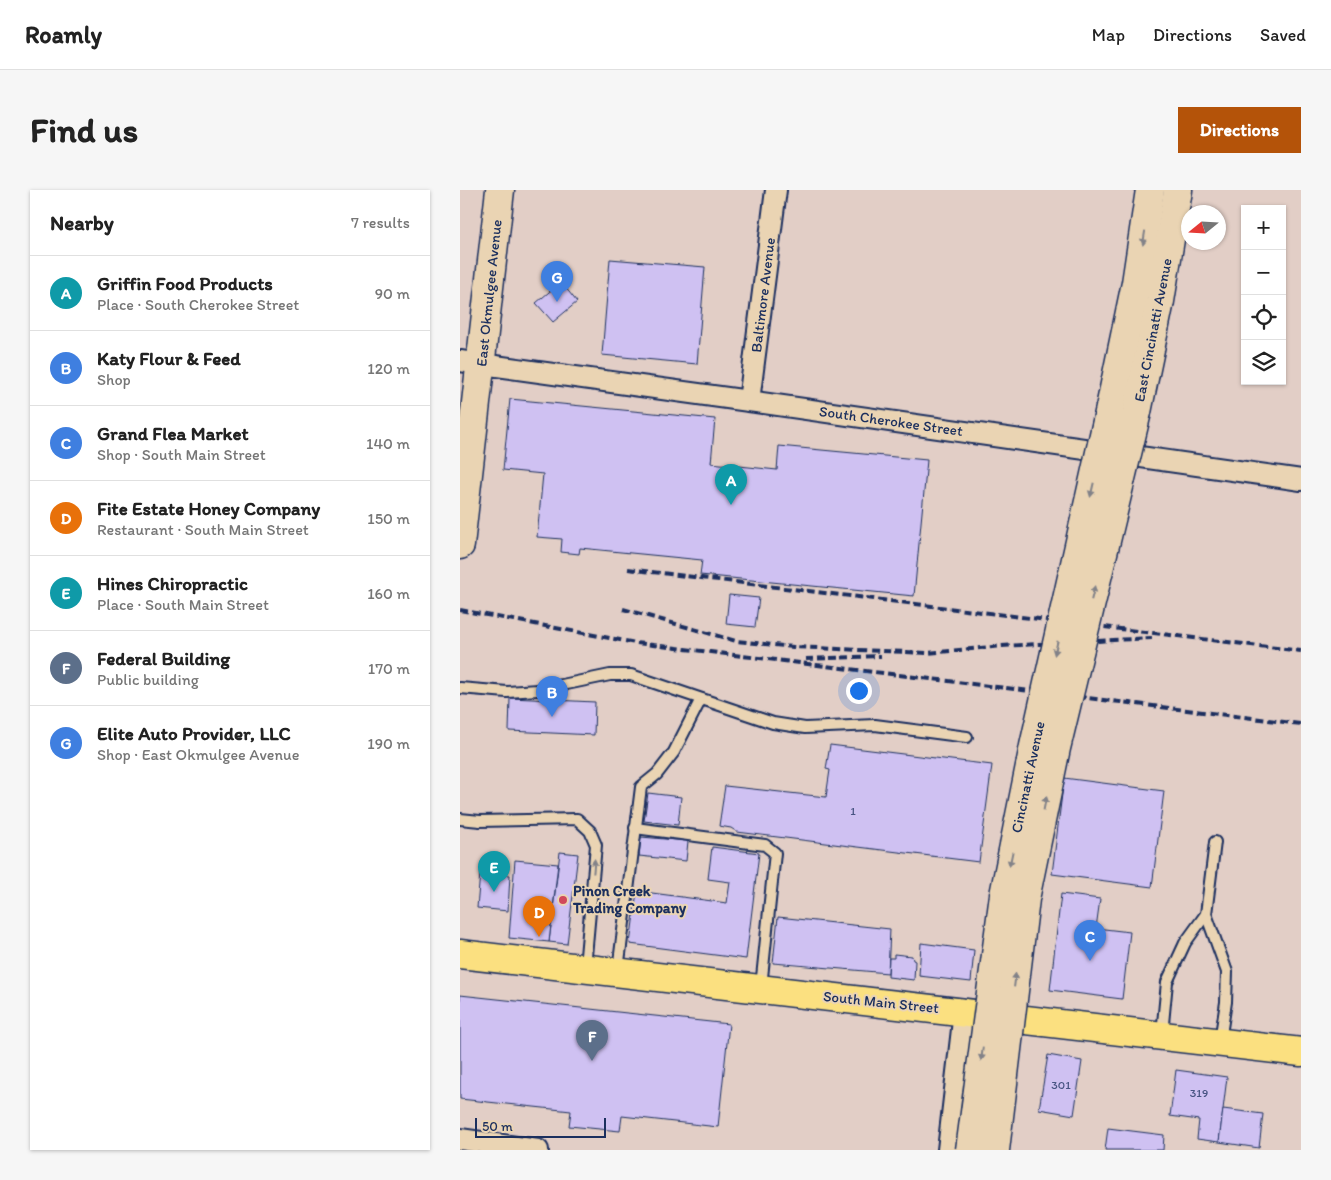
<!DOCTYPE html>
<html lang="en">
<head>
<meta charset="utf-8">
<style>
	:root { --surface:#fff; --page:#f6f6f6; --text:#222; --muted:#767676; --line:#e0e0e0; --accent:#b45309 }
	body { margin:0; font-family:Itim,sans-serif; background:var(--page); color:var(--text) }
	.controls { position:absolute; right:15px; top:15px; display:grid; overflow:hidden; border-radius:0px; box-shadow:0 1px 4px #0004 }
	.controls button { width:45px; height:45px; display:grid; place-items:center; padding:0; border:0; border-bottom:1px solid var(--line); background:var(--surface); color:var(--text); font:25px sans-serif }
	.compass { position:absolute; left:721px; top:15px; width:45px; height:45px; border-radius:50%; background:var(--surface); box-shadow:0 1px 4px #0004; rotate:252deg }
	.scale { position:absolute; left:15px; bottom:12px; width:131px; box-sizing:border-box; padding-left:5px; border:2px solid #1b2f5e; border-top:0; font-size:14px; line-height:18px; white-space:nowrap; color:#1b2f5e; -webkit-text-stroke:4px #ead4b3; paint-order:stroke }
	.you { position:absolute; left:398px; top:500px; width:18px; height:18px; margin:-12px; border:4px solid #fff; border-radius:50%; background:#1a73e8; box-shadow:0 0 0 8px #1a73e833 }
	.badge { display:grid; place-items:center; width:32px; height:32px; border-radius:50%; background:var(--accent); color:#fff; font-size:16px; font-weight:700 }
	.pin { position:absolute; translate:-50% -41px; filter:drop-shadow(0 1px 2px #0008) }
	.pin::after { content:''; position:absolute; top:26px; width:18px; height:15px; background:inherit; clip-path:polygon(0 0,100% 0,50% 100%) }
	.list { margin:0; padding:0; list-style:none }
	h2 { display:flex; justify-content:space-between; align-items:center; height:65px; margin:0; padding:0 20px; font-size:21px }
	h2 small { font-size:16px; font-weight:400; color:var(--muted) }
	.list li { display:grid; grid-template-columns:32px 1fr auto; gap:15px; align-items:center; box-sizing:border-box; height:75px; padding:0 20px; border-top:1px solid var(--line) }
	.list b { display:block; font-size:19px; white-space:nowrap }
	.list p { margin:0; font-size:16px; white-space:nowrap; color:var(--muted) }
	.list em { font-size:16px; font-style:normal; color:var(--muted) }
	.icon { flex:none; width:28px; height:28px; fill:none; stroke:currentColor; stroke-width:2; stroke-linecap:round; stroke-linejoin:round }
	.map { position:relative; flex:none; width:841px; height:960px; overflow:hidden; border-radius:0px }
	header { display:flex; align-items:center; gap:30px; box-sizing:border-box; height:70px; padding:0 25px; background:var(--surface); border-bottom:1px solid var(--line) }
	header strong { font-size:24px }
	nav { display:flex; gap:28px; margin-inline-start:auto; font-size:18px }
	.intro { display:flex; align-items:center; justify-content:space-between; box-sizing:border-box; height:120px; padding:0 30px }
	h1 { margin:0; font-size:35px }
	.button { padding:12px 22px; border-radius:0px; background:var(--accent); color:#fff; font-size:18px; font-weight:700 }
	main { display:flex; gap:30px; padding:0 30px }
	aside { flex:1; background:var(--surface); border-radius:0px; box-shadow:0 1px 4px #0004 }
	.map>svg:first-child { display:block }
	.building { fill:#cfc1f2; stroke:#1b2f5e }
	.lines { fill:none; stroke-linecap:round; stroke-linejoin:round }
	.lane-casing { stroke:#1b2f5e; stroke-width:14 }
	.street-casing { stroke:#1b2f5e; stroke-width:24 }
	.secondary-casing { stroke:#1b2f5e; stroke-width:31 }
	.primary-casing { stroke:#1b2f5e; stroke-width:31 }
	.lane { stroke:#ead4b3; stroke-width:10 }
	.street { stroke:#ead4b3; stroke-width:20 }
	.secondary { stroke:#ead4b3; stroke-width:28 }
	.primary { stroke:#fbe080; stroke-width:28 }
	.rail { stroke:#1b2f5e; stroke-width:4; stroke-dasharray:8 4; stroke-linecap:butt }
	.secondary-bridge-casing { stroke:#1b2f5e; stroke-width:31; stroke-linecap:butt }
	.secondary-bridge { stroke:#ead4b3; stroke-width:28 }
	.oneway { fill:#828288 }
	.poi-dot { fill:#d1495b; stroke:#ead4b3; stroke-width:2 }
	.labels { text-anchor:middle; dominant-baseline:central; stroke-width:4; stroke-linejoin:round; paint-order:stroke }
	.number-label { font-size:12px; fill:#485483 }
	.street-label { font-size:15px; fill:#1b2f5e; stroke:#ead4b3 }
	.poi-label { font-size:15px; font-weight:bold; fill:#1b2f5e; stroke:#ead4b3; text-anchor:start }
</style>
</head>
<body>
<header>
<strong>Roamly</strong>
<nav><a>Map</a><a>Directions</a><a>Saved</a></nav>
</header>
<div class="intro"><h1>Find us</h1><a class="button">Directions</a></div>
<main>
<aside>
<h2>Nearby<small>7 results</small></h2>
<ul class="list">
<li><span class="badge" style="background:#0f9aa8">A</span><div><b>Griffin Food Products</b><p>Place · South Cherokee Street</p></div><em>90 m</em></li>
<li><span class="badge" style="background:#3f7fe0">B</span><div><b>Katy Flour &amp; Feed</b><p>Shop</p></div><em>120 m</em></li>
<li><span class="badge" style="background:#3f7fe0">C</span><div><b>Grand Flea Market</b><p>Shop · South Main Street</p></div><em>140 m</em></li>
<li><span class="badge" style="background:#e8710a">D</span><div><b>Fite Estate Honey Company</b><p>Restaurant · South Main Street</p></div><em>150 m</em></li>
<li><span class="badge" style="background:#0f9aa8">E</span><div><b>Hines Chiropractic</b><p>Place · South Main Street</p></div><em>160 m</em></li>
<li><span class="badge" style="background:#5c6f8a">F</span><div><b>Federal Building</b><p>Public building</p></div><em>170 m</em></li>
<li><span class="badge" style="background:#3f7fe0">G</span><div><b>Elite Auto Provider, LLC</b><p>Shop · East Okmulgee Avenue</p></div><em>190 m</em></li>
</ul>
</aside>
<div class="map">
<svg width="841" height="960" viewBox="0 0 841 960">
	<rect width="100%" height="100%" fill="#e2cec6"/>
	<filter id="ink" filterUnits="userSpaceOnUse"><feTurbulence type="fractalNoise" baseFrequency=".02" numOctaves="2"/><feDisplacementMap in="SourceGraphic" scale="10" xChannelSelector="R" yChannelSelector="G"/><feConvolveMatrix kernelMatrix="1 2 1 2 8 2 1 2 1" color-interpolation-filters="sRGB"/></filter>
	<g filter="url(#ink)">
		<!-- building -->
		<g class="building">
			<polygon points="150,69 245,77 237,174 142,165"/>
			<polygon points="101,92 117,112 93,132 76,113"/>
			<polygon points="50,209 255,229 251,273 317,280 319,256 467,270 454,406 240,385 242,370 120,358 119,364 101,362 102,349 77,347 83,284 43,280"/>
			<polygon points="269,405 299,408 295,437 266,434"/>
			<polygon points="50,508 135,512 134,545 49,541"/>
			<polygon points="370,555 532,575 519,672 277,642 271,638 259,636 265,596 366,607 370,580 366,579"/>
			<polygon points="604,588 704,601 692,697 592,684"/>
			<polygon points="188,603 221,607 218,635 184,631"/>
			<polygon points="181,647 228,651 226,671 179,666"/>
			<polygon points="252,657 299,663 286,769 170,754 177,701 267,713 270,692 248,689"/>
			<polygon points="100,662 118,664 107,754 89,752"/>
			<polygon points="55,670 98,674 89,752 49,748"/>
			<polygon points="20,683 50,685 48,721 17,718"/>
			<polygon points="601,704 640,709 636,738 670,742 662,809 590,800"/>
			<polygon points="318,727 430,739 428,783 313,773"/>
			<polygon points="461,753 514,760 511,792 459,786"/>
			<polygon points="434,764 452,766 453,770 455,771 454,790 428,787 429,768 434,768"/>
			<polygon points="0,805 269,834 258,937 162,926 160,941 109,936 111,921 0,909"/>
			<polygon points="588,865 622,871 614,925 579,919"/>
			<polygon points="716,880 767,887 759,952 737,949 739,930 710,926"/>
			<polygon points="763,919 803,924 799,958 759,952"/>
			<polygon points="648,938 704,945 703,960 645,960"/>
		</g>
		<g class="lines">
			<!-- lane casing -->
			<g class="lane-casing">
				<g id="lane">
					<polyline points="0,498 47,502 78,500 150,485 171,485 313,533 345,538 415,535 507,547"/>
					<polyline points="0,629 20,631 117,629 130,641 136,655 125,777"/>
					<polyline points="175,638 305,655 315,663 301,797"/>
					<polyline points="755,652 746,724 767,782 766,812 760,851"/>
					<polyline points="158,780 181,597 197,584 214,562 241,509"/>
					<polyline points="702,844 707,792 725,753 746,724"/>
				</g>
			</g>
			<!-- street casing -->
			<g class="street-casing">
				<g id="street">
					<polyline points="0,171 289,211 841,290"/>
					<polyline points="289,211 316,0"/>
					<polyline points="0,949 78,960"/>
					<polyline points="488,960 504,822"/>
				</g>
			</g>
			<!-- secondary casing -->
			<g class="secondary-casing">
				<g id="secondary">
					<polyline points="650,218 676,93 690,0"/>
					<polyline points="677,222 700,111 718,0"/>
					<polyline points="0,355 40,0"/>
				</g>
			</g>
			<!-- primary casing -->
			<g class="primary-casing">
				<polyline id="primary" points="0,764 841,862"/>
			</g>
			<!-- lane -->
			<use href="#lane" class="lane"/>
			<!-- street -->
			<use href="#street" class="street"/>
			<!-- secondary -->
			<use href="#secondary" class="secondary"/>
			<!-- primary -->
			<use href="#primary" class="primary"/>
			<!-- rail -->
			<g class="rail">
				<polyline points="168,379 841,461"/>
				<polyline points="163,419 276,451 333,457 468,463 542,456 692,448"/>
				<polyline points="0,420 176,453 841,534"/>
				<polyline points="346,469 421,466"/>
			</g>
			<!-- secondary-bridge casing -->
			<g class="secondary-bridge-casing">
				<g id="secondary-bridge">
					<polyline points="510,960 544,705 574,556 650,218"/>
					<polyline points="535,960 565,709 596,558 677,222"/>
				</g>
			</g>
			<!-- secondary-bridge -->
			<use href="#secondary-bridge" class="secondary-bridge"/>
		</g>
		<!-- one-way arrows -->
		<defs><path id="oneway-solid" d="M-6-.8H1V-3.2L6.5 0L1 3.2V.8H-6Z" transform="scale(1.25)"/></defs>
		<g class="oneway">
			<use href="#oneway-solid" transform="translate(684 48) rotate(99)"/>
			<use href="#oneway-solid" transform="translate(632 300) rotate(103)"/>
			<use href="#oneway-solid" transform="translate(633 403) rotate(-76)"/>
			<use href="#oneway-solid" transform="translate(596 458) rotate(103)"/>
			<use href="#oneway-solid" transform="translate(585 613) rotate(-79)"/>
			<use href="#oneway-solid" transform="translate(551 669) rotate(102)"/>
			<use href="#oneway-solid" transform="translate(134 676) rotate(-85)"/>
			<use href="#oneway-solid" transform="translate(555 790) rotate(-83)"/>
			<use href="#oneway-solid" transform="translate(522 864) rotate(97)"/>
		</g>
	</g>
	<!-- markers -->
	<circle class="poi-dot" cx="103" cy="710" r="5"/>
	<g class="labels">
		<!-- number labels -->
		<g class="number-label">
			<text x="393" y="621">1</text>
			<text x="601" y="895">301</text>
			<text x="739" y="903">319</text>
		</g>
		<!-- street labels -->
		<g class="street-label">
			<text transform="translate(29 103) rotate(-84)">East Okmulgee Avenue</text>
			<text transform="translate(303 105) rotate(-83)">Baltimore Avenue</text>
			<text transform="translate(693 140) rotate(-79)">East Cincinatti Avenue</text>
			<text transform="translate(431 231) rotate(8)">South Cherokee Street</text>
			<text transform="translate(568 587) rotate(-78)">Cincinatti Avenue</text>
			<text transform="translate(421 812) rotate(6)">South Main Street</text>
		</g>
		<!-- poi labels -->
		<g class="poi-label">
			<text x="113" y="701">Pinon Creek<tspan x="113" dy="17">Trading Company</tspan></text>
		</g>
	</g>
</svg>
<div class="controls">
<button>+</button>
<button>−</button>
<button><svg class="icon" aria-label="locate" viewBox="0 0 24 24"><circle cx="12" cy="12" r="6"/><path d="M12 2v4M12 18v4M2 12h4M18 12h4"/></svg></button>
<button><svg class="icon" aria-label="layers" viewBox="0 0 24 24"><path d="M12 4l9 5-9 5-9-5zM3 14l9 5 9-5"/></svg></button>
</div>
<svg class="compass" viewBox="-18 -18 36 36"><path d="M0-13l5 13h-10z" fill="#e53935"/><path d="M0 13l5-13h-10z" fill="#767676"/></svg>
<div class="scale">50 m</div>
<div class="you"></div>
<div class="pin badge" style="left:271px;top:315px;background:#0f9aa8">A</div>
<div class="pin badge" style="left:92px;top:527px;background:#3f7fe0">B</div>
<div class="pin badge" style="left:630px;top:771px;background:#3f7fe0">C</div>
<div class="pin badge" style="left:79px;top:747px;background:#e8710a">D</div>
<div class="pin badge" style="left:34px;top:702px;background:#0f9aa8">E</div>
<div class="pin badge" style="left:132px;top:871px;background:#5c6f8a">F</div>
<div class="pin badge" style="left:97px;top:112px;background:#3f7fe0">G</div>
</div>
</main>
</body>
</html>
